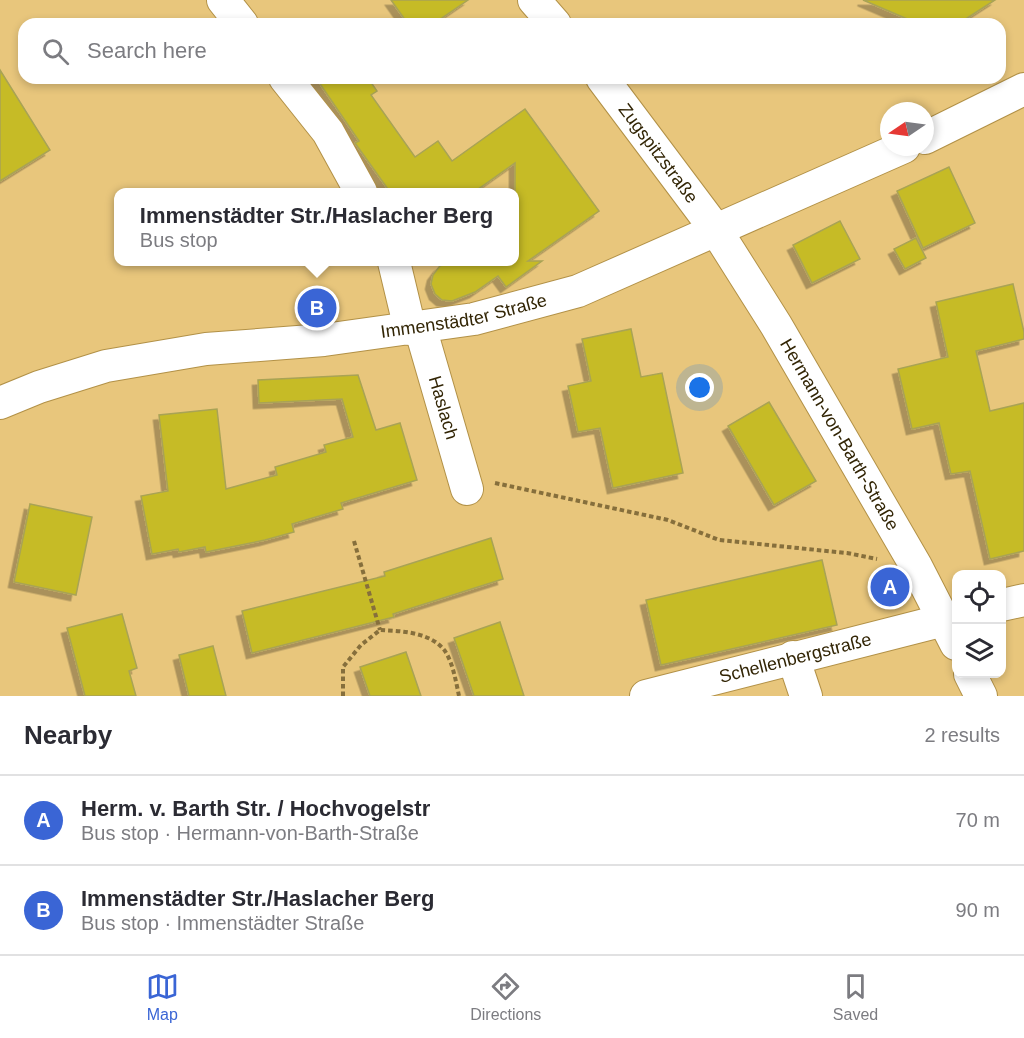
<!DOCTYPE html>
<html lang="en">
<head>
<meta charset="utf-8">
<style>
	:root { --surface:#fff; --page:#f2f2f3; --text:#2b2b33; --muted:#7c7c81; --line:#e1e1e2; --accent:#3a65d5 }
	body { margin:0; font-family:Arial,sans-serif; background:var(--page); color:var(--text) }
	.controls { position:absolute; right:18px; bottom:18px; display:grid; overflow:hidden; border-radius:12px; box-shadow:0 3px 9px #0003 }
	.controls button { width:54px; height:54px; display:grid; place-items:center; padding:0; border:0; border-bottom:2px solid var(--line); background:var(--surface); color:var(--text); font:30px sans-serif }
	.compass { position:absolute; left:880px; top:102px; width:54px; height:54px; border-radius:50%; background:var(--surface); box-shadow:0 3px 9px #0003; rotate:257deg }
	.you { position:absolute; left:700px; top:388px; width:21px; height:21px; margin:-15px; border:4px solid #fff; border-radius:50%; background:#1a73e8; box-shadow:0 0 0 9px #1a73e833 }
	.badge { display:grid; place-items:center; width:39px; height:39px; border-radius:50%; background:var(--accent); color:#fff; font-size:20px; font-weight:700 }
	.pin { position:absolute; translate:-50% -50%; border:3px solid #fff; box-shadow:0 2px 6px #0006 }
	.popup { position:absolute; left:114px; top:188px; width:405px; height:78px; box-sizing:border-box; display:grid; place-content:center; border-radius:12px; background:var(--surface); filter:drop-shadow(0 2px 4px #0005); font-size:20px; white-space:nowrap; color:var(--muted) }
	.popup b { font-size:22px; color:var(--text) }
	.popup::after { content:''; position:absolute; left:50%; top:100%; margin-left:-12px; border:12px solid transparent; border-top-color:var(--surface) }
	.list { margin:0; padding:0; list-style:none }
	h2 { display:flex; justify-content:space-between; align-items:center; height:78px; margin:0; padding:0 24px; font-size:26px }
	h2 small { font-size:20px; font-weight:400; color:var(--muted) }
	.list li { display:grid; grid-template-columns:39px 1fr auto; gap:18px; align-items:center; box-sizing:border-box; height:90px; padding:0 24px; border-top:2px solid var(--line) }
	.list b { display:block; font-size:22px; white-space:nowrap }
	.list p { margin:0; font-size:20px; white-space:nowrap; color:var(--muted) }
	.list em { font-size:20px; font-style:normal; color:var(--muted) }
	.icon { flex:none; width:33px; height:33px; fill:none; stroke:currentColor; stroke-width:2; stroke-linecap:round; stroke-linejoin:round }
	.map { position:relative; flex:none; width:1024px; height:696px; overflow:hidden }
	.search { position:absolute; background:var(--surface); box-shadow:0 3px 9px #0003; left:18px; right:18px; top:18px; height:66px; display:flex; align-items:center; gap:15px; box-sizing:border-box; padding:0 21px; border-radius:18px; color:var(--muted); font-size:22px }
	.sheet { height:258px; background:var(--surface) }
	nav { display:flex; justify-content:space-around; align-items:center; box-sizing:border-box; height:84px; border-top:2px solid var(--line); background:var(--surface); font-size:16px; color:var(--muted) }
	nav a { display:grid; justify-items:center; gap:3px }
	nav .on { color:var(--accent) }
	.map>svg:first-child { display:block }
	.building { fill:#c6bb26; stroke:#a9a355; stroke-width:1.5; filter:url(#shadow) }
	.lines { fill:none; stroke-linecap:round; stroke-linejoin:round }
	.minor-casing { stroke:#b29147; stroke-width:34 }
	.path { stroke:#866f3c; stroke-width:4; stroke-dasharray:4.5 3; stroke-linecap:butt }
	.minor { stroke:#fff; stroke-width:32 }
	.labels { text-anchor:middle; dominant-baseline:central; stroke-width:4.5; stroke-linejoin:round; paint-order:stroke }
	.street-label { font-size:18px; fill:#322505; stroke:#fbe9c5 }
</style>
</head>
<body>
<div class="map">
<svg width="1024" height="696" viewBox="0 0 1024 696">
	<defs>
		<filter id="shadow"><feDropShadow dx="-5.5" dy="5.5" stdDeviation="0" flood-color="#0004"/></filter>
	</defs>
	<rect width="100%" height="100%" fill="#e8c67c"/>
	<!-- building -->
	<g class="building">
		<polygon points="391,0 468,0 433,24 408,24"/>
		<polygon points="863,0 995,0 958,24 919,24"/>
		<polygon points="0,70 50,150 0,181"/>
		<polygon points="316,78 368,78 377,91 371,95 415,157 438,141 452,161 525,109 599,211 528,261 542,261 506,287 498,276 475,292 452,301 442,300 435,294 431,284 433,275 439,267 447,261 515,261 515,163 474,192 390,192 355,143 359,141"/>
		<polygon points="949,167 975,223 923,248 897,191"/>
		<polygon points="840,221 860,259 812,283 793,245"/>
		<polygon points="916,238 926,258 905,269 894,249"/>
		<polygon points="1013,284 1024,332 1024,339 976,351 990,411 1024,403 1024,551 990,559 970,471 951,474 939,423 912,429 898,369 948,357 936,302"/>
		<polygon points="631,329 641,377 662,373 683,473 613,488 600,428 578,432 568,386 591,381 582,339"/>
		<polygon points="358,375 376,430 400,423 417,480 341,503 343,509 292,524 294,532 265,540 206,552 205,547 179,552 178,549 152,554 141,496 168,491 159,415 217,409 226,489 277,475 275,467 326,452 324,445 353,437 342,399 259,403 258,380"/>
		<polygon points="769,402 816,481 774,505 728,426"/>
		<polygon points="30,504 92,517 76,595 14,582"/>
		<polygon points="491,538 503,579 393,614 394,617 252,653 242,611 385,576 384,572"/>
		<polygon points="822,560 837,625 661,665 646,600"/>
		<polygon points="122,614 137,668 129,671 136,696 85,696 67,628"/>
		<polygon points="500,622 524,696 474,696 454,638"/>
		<polygon points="213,646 226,696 189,696 179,655"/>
		<polygon points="406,652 421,696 370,696 360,667"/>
	</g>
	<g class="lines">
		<!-- minor casing -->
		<g class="minor-casing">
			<g id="minor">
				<polyline points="223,0 242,24"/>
				<polyline points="534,0 555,24"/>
				<polyline points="285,78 328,132 361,192"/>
				<path id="s1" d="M602 78 716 230 776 325 916 566 956 644"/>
				<polyline points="925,138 1024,89"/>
				<polyline points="394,262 410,329"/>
				<path id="s2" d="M420 327 467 489"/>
				<path id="s3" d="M0 403 39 387 106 366 206 349 324 340 474 319 578 291 904 147"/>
				<polyline points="1002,605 1024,600"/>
				<polyline points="793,657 806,696"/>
				<polyline points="970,674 981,696"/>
				<path id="s4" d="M646 696 956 617"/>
			</g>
		</g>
		<!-- path -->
		<g class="path">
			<polyline points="495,483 668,520 719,540 847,553 877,559"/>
			<polyline points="354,541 380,630"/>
			<path d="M343 696V667L361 645 380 630C401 631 431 632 445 651 453 663 456 682 459 696"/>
		</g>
		<!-- minor -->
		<use href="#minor" class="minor"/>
	</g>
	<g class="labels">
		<!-- street labels -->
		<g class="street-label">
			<text stroke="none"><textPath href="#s1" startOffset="94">Zugspitzstraße</textPath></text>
			<text stroke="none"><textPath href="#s3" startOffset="474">Immenstädter Straße</textPath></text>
			<text stroke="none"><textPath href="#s2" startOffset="84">Haslach</textPath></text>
			<text stroke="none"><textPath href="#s1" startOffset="429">Hermann-von-Barth-Straße</textPath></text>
			<text stroke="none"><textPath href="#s4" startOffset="154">Schellenbergstraße</textPath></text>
		</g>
	</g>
</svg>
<div class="controls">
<button><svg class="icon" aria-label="locate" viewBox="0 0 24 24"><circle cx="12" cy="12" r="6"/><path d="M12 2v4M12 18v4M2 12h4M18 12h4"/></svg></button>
<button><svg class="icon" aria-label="layers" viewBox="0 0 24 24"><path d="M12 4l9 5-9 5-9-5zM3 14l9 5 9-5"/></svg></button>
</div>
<svg class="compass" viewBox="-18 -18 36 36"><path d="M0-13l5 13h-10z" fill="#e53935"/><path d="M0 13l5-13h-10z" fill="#7c7c81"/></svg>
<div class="you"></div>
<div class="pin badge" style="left:890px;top:587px">A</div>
<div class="pin badge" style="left:317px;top:308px">B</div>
<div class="popup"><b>Immenstädter Str./Haslacher Berg</b>Bus stop</div>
<div class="search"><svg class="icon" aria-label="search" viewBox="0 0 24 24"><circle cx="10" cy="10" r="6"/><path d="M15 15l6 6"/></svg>Search here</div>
</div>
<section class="sheet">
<h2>Nearby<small>2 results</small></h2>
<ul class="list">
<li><span class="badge">A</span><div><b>Herm. v. Barth Str. / Hochvogelstr</b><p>Bus stop · Hermann-von-Barth-Straße</p></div><em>70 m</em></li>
<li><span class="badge">B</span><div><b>Immenstädter Str./Haslacher Berg</b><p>Bus stop · Immenstädter Straße</p></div><em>90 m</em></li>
</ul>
</section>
<nav>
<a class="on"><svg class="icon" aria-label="map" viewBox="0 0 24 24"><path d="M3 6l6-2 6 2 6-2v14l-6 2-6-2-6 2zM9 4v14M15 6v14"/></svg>Map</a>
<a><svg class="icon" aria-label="directions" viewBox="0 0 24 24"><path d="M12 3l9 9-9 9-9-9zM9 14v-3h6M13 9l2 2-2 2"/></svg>Directions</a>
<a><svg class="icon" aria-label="saved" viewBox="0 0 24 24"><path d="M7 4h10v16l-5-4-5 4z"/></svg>Saved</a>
</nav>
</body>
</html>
